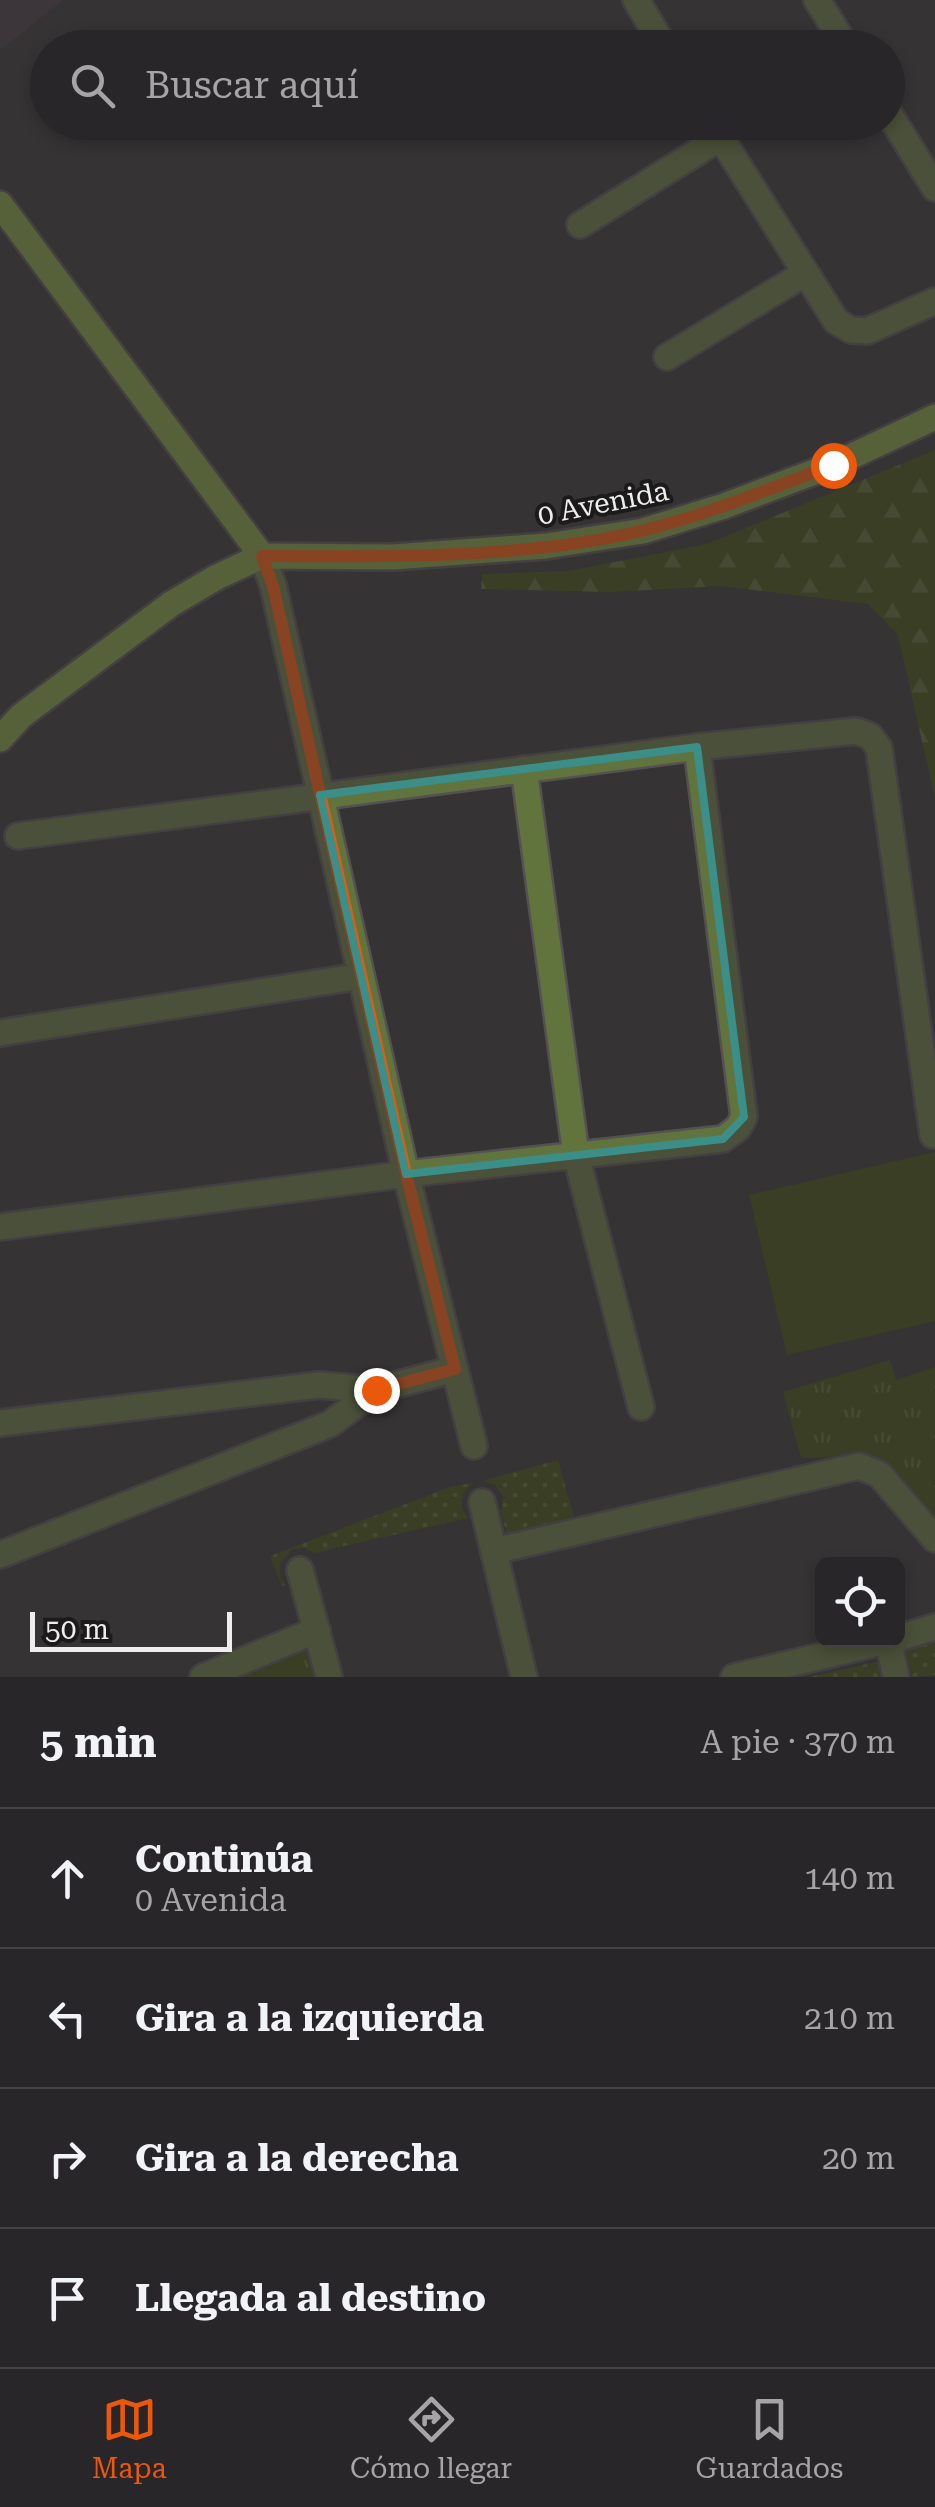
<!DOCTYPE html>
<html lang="es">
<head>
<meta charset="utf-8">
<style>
	:root { --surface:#282628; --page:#302e30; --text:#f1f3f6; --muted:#a5a5a8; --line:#444345; --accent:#ea580c }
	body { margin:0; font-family:"Roboto Serif",serif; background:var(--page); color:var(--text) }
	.controls { position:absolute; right:30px; bottom:30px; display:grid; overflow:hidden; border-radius:15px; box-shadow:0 5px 15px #0003 }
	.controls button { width:90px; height:90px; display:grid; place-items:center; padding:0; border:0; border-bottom:2px solid var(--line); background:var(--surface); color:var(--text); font:50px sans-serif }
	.scale { position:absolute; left:30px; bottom:25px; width:202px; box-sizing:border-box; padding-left:10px; border:5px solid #efedee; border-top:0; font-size:28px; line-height:35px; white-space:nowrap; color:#efedee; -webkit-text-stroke:8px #1c1b1c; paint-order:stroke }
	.stop { position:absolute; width:30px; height:30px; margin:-22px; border:8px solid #ea580c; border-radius:50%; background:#fff }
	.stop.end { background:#ea580c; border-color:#fff; box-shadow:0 2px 10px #0008 }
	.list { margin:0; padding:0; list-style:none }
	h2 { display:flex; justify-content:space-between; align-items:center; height:130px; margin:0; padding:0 40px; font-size:42px }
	h2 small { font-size:32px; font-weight:400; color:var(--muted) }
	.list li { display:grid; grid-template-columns:65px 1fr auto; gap:30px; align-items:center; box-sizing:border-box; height:140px; padding:0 40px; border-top:2px solid var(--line) }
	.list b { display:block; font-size:38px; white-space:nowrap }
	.list p { margin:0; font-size:32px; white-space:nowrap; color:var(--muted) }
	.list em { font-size:32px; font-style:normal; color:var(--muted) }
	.icon { flex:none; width:55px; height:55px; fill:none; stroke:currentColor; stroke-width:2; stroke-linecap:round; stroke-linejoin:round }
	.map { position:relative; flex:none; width:935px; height:1677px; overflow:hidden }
	.search { position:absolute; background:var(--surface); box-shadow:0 5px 15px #0003; left:30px; right:30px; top:30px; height:110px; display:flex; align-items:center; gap:25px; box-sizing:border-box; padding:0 35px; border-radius:55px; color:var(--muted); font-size:38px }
	.sheet { height:690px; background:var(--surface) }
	nav { display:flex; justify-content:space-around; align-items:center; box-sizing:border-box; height:140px; border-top:2px solid var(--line); background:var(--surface); font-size:28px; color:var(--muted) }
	nav a { display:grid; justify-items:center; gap:5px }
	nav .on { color:var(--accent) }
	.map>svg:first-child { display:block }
	.built { fill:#433b40 }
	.grass { fill:url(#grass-tufts) }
	.forest { fill:url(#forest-firs) }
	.park { fill:url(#park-dots) }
	.pitch { fill:#3d4d10 }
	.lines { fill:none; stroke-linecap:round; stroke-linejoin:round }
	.street-casing { stroke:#545153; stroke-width:30 }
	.secondary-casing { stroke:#545153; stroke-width:30 }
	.street { stroke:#62743e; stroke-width:25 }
	.secondary { stroke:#7c973e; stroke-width:25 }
	.route { stroke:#ea580c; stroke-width:12 }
	.marked { fill:none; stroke:#3c8e88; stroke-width:8; stroke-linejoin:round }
	.labels { text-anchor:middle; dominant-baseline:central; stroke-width:8; stroke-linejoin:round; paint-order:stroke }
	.street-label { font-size:28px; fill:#efedee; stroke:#1c1b1c }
</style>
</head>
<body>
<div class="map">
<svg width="935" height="1677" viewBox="0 0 935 1677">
	<defs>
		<pattern id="grass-tufts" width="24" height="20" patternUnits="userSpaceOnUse" patternTransform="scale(2.5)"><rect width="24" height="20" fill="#3d4d10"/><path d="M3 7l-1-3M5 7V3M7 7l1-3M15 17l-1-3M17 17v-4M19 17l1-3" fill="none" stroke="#596733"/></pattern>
		<pattern id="forest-firs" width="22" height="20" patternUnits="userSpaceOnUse" patternTransform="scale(2.5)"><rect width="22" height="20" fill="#3d4d10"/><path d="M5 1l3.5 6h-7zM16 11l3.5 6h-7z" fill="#596733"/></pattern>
		<pattern id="park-dots" width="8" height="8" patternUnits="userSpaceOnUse" patternTransform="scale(2.5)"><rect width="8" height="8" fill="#3d4d10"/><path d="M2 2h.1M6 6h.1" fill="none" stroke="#596733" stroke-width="1.8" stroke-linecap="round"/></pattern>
	</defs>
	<rect width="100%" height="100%" fill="#363335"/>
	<!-- built -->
	<polygon class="built" points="0,0 63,0 0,50"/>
	<!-- grass -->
	<g class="grass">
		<polygon points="890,1360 896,1380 935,1367 935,1520 876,1456 801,1458 783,1392"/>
		<polygon points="317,1630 329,1677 203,1677"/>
	</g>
	<!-- forest -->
	<polygon class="forest" points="935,450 935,799 898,635 868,604 720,586 611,592 481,589 482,574 568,571 707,544"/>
	<!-- park -->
	<g class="park">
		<polygon points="558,1460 574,1518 507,1535 501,1514 503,1496 494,1484 482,1481"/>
		<path d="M473 1483C460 1493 458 1505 468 1518L314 1553 305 1548 292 1549 279 1565 281 1579 285 1585 282 1586 270 1556 450 1487Z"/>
		<polygon points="935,1643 935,1675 912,1677 906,1650"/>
		<polygon points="880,1661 884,1677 809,1677"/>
	</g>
	<!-- pitch -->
	<polygon class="pitch" points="935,1152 935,1321 787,1355 749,1195"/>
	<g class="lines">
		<!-- street casing -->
		<g class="street-casing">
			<g id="street">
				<polyline points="636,0 665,48"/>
				<polyline points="817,0 847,48"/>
				<polyline points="888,112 935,188"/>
				<polyline points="711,122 836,321 851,330 867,331 935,301"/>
				<polyline points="580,225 720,138"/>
				<polyline points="667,357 804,274"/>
				<polyline points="262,556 273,585 406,1174 474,1446"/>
				<polyline points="524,769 576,1155 641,1407"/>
				<polyline points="18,836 697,747 856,731 870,736 879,748 933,1135"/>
				<polyline points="0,1033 361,976"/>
				<polyline points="0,1227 406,1174 723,1139 738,1128 744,1117 697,747"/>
				<polyline points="0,1423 319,1385 376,1390 455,1369"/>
				<polyline points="482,1502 524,1677"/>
				<polyline points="494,1551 859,1466 879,1474 935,1539"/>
				<polyline points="0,1555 330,1424 376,1390"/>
				<polyline points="300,1570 329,1677"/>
				<polyline points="898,1638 935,1627"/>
				<polyline points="888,1640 896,1677"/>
				<polyline points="203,1677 317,1630"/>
				<polyline points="734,1677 890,1640"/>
			</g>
		</g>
		<!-- secondary casing -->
		<g class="secondary-casing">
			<g id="secondary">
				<polyline points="0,204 262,556"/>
				<polyline points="0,739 21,716 171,604 217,577 262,556 393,557 546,546 643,531 724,506 833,465 935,417"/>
			</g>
		</g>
		<!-- street -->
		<use href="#street" class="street"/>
		<!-- secondary -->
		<use href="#secondary" class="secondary"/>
	</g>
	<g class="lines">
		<!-- route -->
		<path class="route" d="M376 1390 455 1369 406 1174 273 586 262 556C383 557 527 559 645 530 709 514 771 488 833 465"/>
	</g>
	<!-- marked area -->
	<path d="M0 0H935V1677H0ZM697 747 744 1117 723 1139 406 1174 320 795Z" fill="#363335" fill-opacity=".55" fill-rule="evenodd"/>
	<path class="marked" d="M697 747 744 1117 723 1139 406 1174 320 795Z"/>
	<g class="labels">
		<!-- street labels -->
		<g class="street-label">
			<text transform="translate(603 503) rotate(-11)">0 Avenida</text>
		</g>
	</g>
</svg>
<div class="controls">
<button><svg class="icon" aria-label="locate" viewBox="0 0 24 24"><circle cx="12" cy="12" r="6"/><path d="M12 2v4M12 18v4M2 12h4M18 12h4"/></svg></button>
</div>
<div class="scale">50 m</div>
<div class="stop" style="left:833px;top:465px"></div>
<div class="stop end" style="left:376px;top:1390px"></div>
<div class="search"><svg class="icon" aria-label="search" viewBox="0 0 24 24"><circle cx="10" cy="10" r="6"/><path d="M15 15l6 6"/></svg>Buscar aquí</div>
</div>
<section class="sheet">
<h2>5 min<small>A pie · 370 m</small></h2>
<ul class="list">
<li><svg class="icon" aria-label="ahead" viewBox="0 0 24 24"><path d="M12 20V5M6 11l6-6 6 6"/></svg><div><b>Continúa</b><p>0 Avenida</p></div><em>140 m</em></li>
<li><svg class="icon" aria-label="left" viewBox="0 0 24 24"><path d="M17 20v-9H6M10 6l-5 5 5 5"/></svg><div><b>Gira a la izquierda</b></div><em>210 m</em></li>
<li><svg class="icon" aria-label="right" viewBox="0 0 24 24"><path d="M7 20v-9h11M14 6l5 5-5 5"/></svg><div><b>Gira a la derecha</b></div><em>20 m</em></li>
<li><svg class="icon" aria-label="arrive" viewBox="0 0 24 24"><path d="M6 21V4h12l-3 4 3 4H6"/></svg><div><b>Llegada al destino</b></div></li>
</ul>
</section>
<nav>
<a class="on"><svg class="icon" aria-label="map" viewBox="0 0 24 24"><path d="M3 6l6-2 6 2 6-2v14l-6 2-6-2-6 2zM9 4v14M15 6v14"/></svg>Mapa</a>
<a><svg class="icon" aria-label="directions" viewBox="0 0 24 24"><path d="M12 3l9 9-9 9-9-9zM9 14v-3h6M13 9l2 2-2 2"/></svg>Cómo llegar</a>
<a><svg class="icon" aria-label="saved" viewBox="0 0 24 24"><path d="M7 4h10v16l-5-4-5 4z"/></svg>Guardados</a>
</nav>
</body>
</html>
